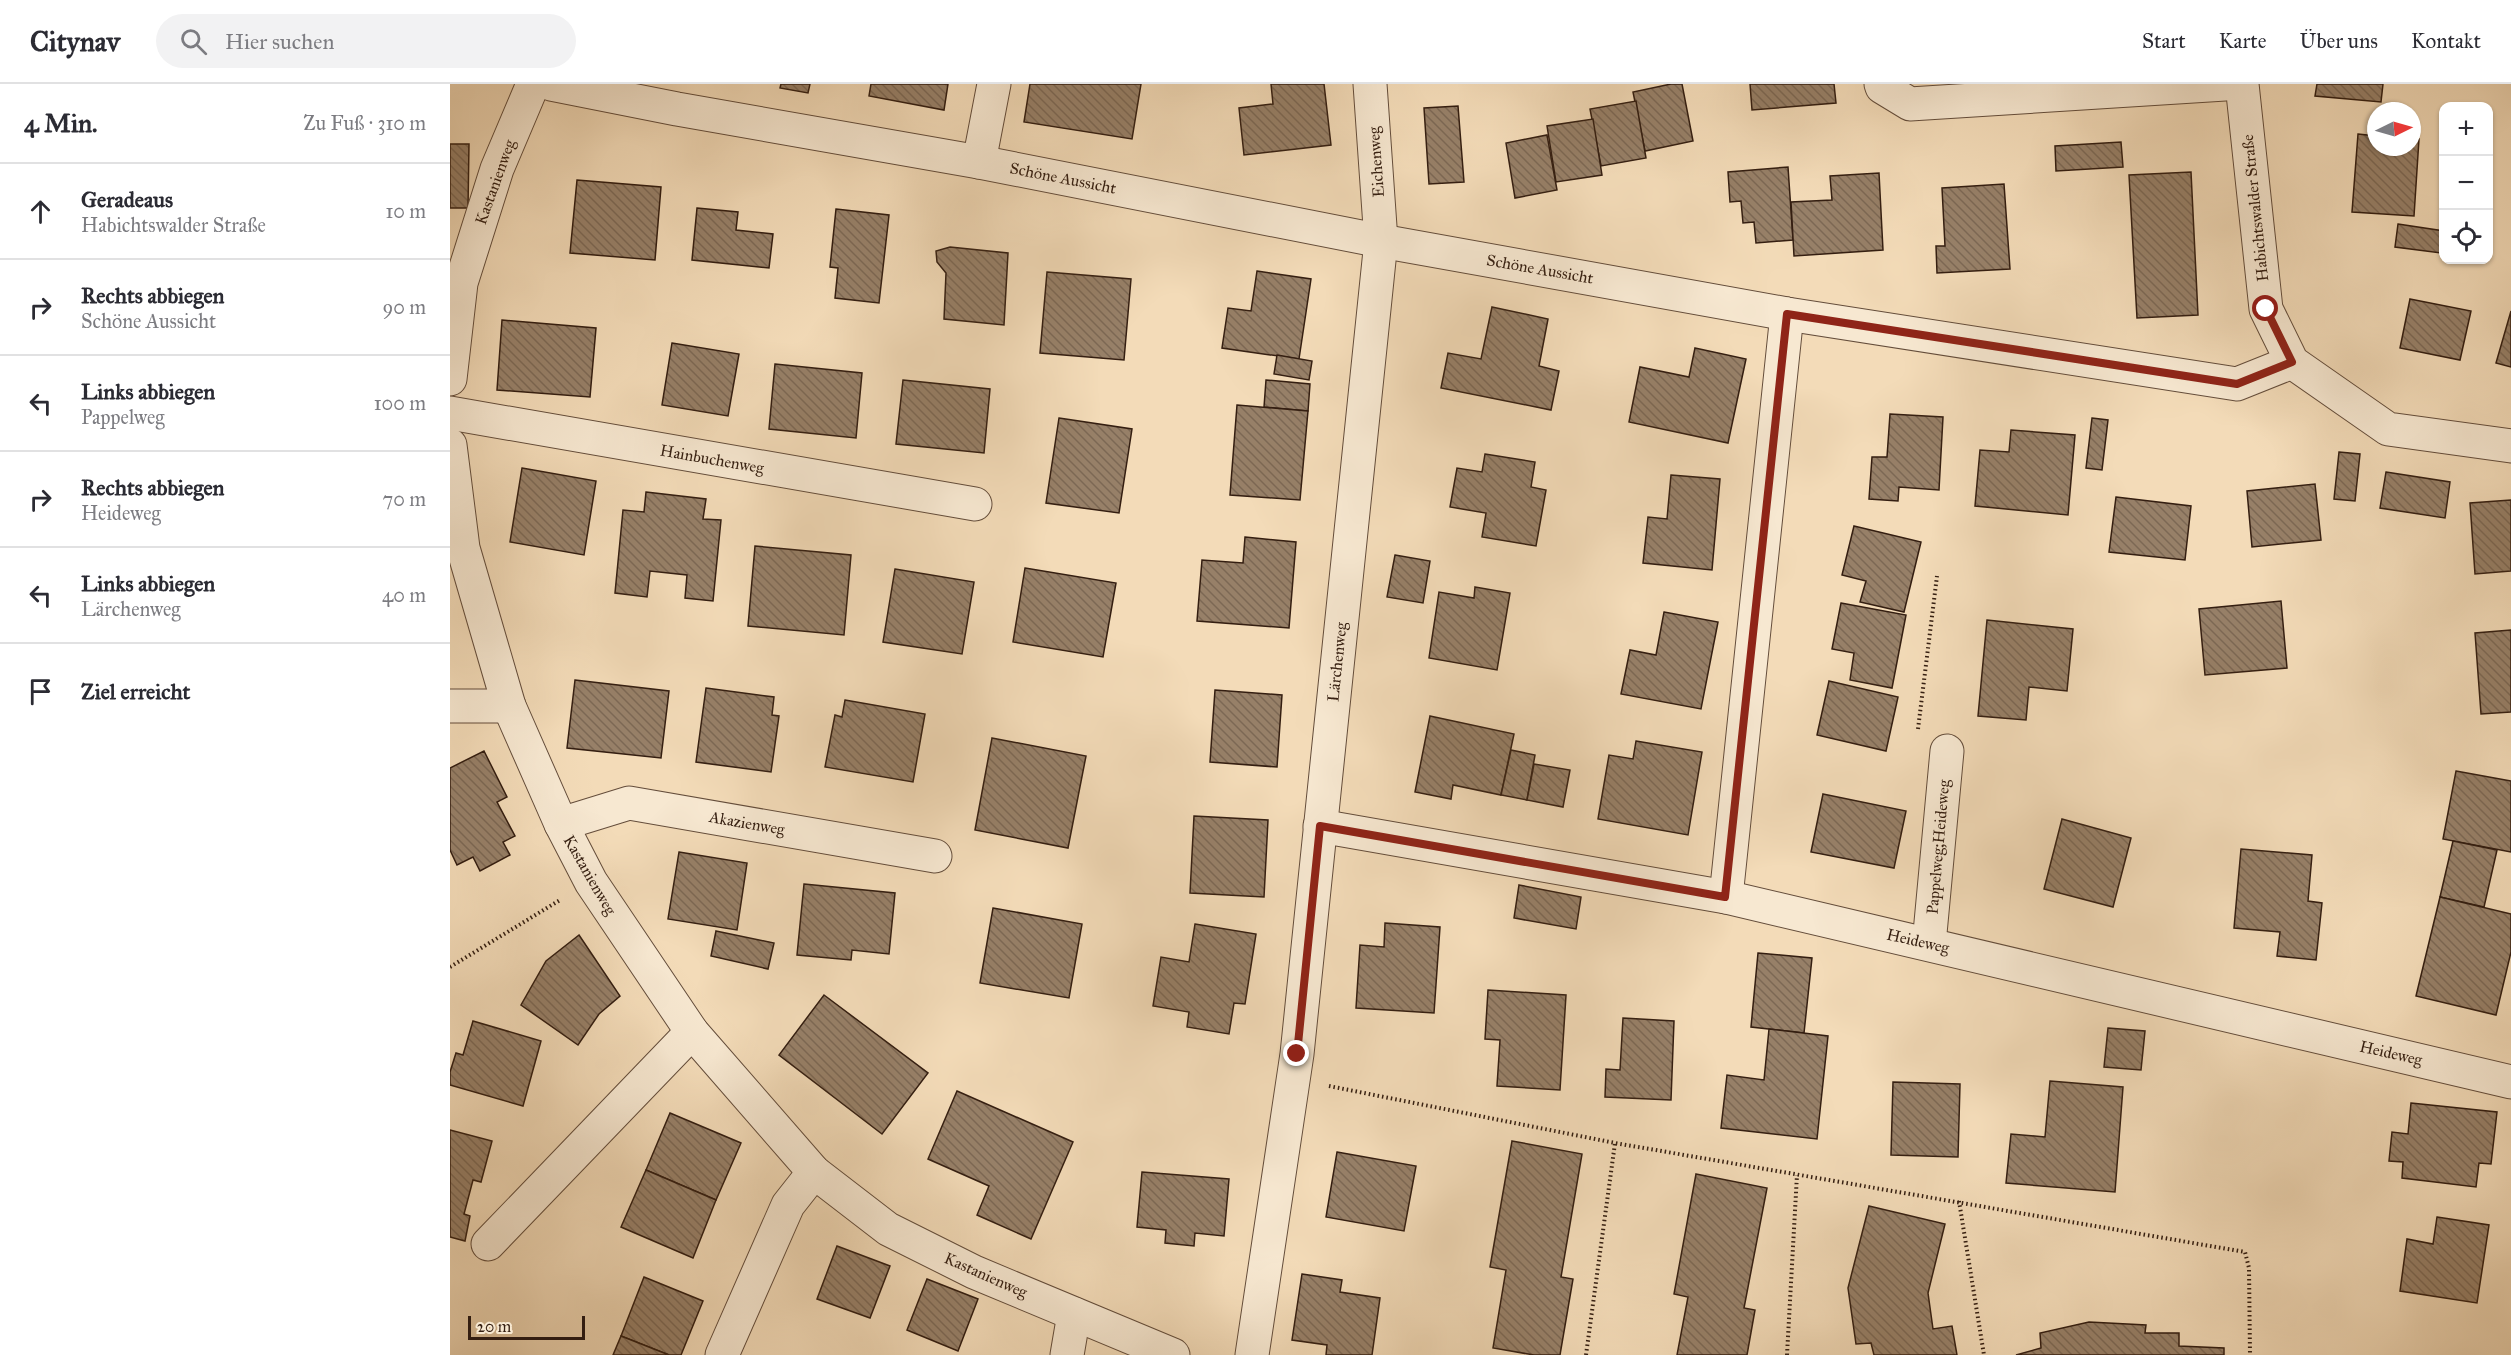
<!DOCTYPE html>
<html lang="de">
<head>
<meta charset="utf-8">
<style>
	:root { --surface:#fff; --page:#f2f2f3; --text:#2b2b33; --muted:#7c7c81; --line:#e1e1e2 }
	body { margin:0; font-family:"IM FELL Great Primer",serif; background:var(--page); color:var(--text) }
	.controls { position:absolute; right:18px; top:18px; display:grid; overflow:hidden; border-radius:12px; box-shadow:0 2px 4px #0004 }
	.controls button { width:54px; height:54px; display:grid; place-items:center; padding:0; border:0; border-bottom:2px solid var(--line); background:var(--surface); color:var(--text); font:30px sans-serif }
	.compass { position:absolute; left:1917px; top:18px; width:54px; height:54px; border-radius:50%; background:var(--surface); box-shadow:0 2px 4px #0004; rotate:85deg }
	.scale { position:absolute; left:18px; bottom:15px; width:117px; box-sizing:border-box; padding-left:6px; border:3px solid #341e11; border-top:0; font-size:16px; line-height:21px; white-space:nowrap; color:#341e11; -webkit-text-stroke:4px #f7e8d1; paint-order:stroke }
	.stop { position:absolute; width:18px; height:18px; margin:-14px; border:4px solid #8f2418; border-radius:50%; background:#fff }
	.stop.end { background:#8f2418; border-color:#fff; box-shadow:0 2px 6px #0008 }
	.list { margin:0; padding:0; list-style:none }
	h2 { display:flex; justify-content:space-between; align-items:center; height:78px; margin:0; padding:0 24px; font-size:26px }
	h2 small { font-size:20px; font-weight:400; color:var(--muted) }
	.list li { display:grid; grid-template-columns:39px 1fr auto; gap:18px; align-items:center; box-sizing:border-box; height:96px; padding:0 24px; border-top:2px solid var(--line) }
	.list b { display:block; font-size:22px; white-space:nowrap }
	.list p { margin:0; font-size:20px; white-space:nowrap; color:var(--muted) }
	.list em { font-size:20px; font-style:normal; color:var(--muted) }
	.icon { flex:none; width:33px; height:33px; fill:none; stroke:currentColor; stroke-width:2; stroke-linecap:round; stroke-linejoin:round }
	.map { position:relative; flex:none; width:2061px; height:1271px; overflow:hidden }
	header { display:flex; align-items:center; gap:36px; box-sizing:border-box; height:84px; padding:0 30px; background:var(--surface); border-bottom:2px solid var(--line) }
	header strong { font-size:28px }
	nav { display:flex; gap:33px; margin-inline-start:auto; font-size:21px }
	.search { width:420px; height:54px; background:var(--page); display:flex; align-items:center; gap:15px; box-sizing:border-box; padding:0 21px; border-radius:33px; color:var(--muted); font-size:22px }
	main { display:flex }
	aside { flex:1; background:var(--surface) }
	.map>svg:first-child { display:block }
	.building { fill:url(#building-back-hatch); stroke:#341e11; stroke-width:1.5 }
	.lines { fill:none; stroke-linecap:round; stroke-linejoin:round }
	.minor-casing { stroke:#644d3b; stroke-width:35 }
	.path { stroke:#341e11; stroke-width:4; stroke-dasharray:1.5 3; stroke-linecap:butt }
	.minor { stroke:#f7e8d1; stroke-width:33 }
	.route { stroke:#8f2418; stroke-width:8 }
	.labels { text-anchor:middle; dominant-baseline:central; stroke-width:5; stroke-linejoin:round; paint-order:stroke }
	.street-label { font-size:16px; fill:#341e11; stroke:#f7e8d1 }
</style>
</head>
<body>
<header>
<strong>Citynav</strong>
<div class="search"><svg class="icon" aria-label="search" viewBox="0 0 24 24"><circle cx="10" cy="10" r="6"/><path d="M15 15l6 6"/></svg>Hier suchen</div>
<nav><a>Start</a><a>Karte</a><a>Über uns</a><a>Kontakt</a></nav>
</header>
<main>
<aside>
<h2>4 Min.<small>Zu Fuß · 310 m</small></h2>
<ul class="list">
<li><svg class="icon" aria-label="ahead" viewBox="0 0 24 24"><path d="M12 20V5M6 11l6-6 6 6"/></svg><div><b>Geradeaus</b><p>Habichtswalder Straße</p></div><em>10 m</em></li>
<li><svg class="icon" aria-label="right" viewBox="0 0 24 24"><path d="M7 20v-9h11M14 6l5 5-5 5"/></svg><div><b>Rechts abbiegen</b><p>Schöne Aussicht</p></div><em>90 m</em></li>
<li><svg class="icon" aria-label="left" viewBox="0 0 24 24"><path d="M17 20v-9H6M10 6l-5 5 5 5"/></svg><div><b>Links abbiegen</b><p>Pappelweg</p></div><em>100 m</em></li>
<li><svg class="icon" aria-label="right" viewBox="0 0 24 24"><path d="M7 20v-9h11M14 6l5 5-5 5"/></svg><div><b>Rechts abbiegen</b><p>Heideweg</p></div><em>70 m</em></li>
<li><svg class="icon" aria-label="left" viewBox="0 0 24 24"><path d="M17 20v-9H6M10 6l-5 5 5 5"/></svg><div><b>Links abbiegen</b><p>Lärchenweg</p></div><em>40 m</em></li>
<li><svg class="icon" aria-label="arrive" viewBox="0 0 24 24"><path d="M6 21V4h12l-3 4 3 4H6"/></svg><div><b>Ziel erreicht</b></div></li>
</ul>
</aside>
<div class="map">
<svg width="2061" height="1271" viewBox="0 0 2061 1271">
	<defs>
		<pattern id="building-back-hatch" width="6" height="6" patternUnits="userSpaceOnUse" patternTransform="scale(1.5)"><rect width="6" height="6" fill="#978068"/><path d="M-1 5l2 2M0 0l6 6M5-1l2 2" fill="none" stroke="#7c6854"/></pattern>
	</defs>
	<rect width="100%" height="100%" fill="#f3dbb8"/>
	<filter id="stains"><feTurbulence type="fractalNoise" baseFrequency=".00333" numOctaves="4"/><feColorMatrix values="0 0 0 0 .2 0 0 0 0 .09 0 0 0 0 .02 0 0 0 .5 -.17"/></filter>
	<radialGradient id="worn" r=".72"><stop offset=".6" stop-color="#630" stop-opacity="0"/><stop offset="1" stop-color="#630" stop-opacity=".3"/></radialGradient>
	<!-- building -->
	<g class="building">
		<polygon points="331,0 360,0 358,9 330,4"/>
		<polygon points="421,0 498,0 494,26 419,12"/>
		<polygon points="580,0 691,0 682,55 574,38"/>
		<polygon points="821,0 874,0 881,61 794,71 789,24 823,20"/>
		<polygon points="1221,0 1232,0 1243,57 1195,67 1183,8"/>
		<polygon points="1300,0 1384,0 1386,19 1302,26"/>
		<polygon points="1867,0 1933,0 1931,18 1865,12"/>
		<polygon points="1186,17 1196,74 1151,82 1140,25"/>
		<polygon points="1008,22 1014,98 979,100 974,24"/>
		<polygon points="1143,35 1152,91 1106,98 1097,42"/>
		<polygon points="1908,50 1926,52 1926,63 1962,63 1962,54 1969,55 1964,132 1902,128"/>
		<polygon points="1097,51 1107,106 1065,114 1056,59"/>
		<polygon points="1671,58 1673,83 1606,87 1605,62"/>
		<polygon points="0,60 19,60 18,124 0,124"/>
		<polygon points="1338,83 1343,156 1306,159 1304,138 1293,139 1291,117 1280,118 1278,88"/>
		<polygon points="1741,88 1748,231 1687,234 1679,91"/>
		<polygon points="1429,89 1433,166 1344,172 1341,118 1382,116 1380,92"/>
		<polygon points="127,96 211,103 205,176 120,169"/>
		<polygon points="1554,100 1560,185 1487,189 1486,162 1495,162 1492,104"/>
		<polygon points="247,124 288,128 286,146 323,150 319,184 242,176"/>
		<polygon points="386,125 439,131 429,219 385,214 388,184 380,183"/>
		<polygon points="1948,140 1994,147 1991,169 1945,163"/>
		<polygon points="500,163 558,169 554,241 494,235 496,189 487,178 486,167"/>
		<polygon points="807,187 861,195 849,275 772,264 778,224 801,227"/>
		<polygon points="597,188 681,195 674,276 590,269"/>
		<polygon points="1960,215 2021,227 2010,276 1950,264"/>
		<polygon points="1042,223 1098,235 1089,282 1109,287 1101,326 991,304 998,269 1031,275"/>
		<polygon points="2061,227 2061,283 2046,279"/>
		<polygon points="52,236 146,244 140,313 47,306"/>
		<polygon points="222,259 289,270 278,332 212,321"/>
		<polygon points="1245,264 1296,275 1278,359 1179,338 1190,283 1239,293"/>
		<polygon points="827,271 862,277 859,296 824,290"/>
		<polygon points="325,280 412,289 406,354 319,345"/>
		<polygon points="453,296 540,305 534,369 446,360"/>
		<polygon points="816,296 860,300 858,327 814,323"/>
		<polygon points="787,321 858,327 850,416 780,411"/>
		<polygon points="1440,330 1493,333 1489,406 1449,403 1448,417 1419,415 1422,373 1437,373"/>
		<polygon points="609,334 682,345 669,429 596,419"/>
		<polygon points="1642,334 1658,336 1652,386 1636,384"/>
		<polygon points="1561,346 1625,351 1618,431 1525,422 1530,366 1559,368"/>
		<polygon points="1889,368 1910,370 1905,417 1884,415"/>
		<polygon points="1035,370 1085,378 1081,403 1096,406 1086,462 1032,453 1036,429 1000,423 1007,384 1032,388"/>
		<polygon points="72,384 146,397 134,471 60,458"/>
		<polygon points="1936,388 2000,398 1995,434 1930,424"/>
		<polygon points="1221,391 1270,395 1262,486 1193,479 1198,433 1217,435"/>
		<polygon points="1865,400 1871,456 1802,463 1797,407"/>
		<polygon points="196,408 256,415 253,435 271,436 263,517 235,514 237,491 200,487 197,513 165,509 173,426 194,428"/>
		<polygon points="1666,413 1741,422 1735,476 1659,468"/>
		<polygon points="2061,416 2061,487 2025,490 2020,419"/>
		<polygon points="1404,442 1471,458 1454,528 1410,518 1416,497 1392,491"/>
		<polygon points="795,453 846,458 839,544 747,537 752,476 793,479"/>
		<polygon points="305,462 401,471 394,551 298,542"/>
		<polygon points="945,471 980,477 973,519 937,513"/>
		<polygon points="575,484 666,499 653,573 563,558"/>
		<polygon points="445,485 524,498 512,570 433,558"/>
		<polygon points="1025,503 1060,509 1047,586 979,574 989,508 1024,514"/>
		<polygon points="1831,517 1837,584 1755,591 1749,525"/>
		<polygon points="1391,519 1456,531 1442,604 1400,596 1404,569 1382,565"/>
		<polygon points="1214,528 1268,538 1251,625 1171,610 1180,566 1206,571"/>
		<polygon points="1537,536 1623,545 1617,607 1579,603 1576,636 1528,632"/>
		<polygon points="2061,546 2061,628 2031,630 2025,549"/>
		<polygon points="125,596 219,607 211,674 117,664"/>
		<polygon points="1379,597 1448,613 1436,667 1367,651"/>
		<polygon points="256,604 324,613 322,631 329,632 321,688 246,678"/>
		<polygon points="765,606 832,611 827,683 760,678"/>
		<polygon points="395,616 475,630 463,698 375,683 385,631 392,633"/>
		<polygon points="980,632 1064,650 1051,711 1003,701 1001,715 965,708"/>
		<polygon points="542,654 636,672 618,764 525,746"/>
		<polygon points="1186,657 1252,668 1238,751 1148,735 1159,671 1183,675"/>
		<polygon points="1061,666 1085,671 1077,716 1051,711"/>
		<polygon points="34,667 57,713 47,718 65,752 53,758 60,771 30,787 23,773 7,781 0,766 0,684"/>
		<polygon points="1084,680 1120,686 1113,723 1077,716"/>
		<polygon points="2006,687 2061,697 2061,768 1993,755"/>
		<polygon points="1373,710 1456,727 1444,784 1361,768"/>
		<polygon points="744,732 818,736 814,813 740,809"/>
		<polygon points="1612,735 1681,754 1663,823 1594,805"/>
		<polygon points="2003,757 2047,766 2034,823 1990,813"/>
		<polygon points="1791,765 1862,771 1858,817 1872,819 1866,876 1827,872 1830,848 1784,844"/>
		<polygon points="229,768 297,779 287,846 218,835"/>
		<polygon points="354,800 445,809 439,870 402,866 401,876 347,871"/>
		<polygon points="1069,801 1131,813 1126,845 1064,834"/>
		<polygon points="1990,813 2061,830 2061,868 2046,931 1966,912"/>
		<polygon points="543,824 632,840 619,914 530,899"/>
		<polygon points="935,839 990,843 984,929 906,924 910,861 934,863"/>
		<polygon points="745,840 806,850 795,920 784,919 779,950 737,943 739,928 703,922 711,873 739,878"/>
		<polygon points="266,847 324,859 318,885 261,872"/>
		<polygon points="129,851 170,912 149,930 128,961 71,921 96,877"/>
		<polygon points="1308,869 1362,874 1354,949 1301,943"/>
		<polygon points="1038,906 1116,911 1110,1006 1047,1002 1050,956 1035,955"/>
		<polygon points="374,911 478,989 432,1050 329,971"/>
		<polygon points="1173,934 1224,937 1221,1016 1155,1013 1156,985 1170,986"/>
		<polygon points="23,937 91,957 73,1022 0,1001 0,988 6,969 13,971"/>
		<polygon points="1658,944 1695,947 1691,986 1654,983"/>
		<polygon points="1319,945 1378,952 1367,1055 1271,1044 1277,991 1314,996"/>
		<polygon points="1600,997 1673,1003 1665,1108 1556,1099 1561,1050 1595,1053"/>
		<polygon points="1443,998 1510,1000 1508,1073 1441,1071"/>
		<polygon points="507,1007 623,1058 581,1155 527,1131 539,1102 478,1075"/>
		<polygon points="1961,1019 2047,1028 2041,1080 2029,1079 2026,1103 1952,1094 1953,1078 1939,1077 1942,1048 1958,1050"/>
		<polygon points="220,1029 291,1059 266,1116 196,1086"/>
		<polygon points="0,1046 42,1057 31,1098 23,1096 14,1130 20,1132 15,1157 0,1153"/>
		<polygon points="1062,1057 1132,1070 1111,1193 1123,1195 1110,1271 1084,1271 1043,1264 1056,1186 1040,1183"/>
		<polygon points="887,1068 966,1082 954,1147 876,1133"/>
		<polygon points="196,1086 266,1116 243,1174 171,1143"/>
		<polygon points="692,1088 779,1095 774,1152 745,1149 744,1162 715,1159 716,1146 687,1143"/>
		<polygon points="1246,1090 1317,1104 1294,1224 1305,1226 1297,1271 1227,1271 1238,1213 1224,1210"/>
		<polygon points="1419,1122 1495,1140 1478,1209 1483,1245 1502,1242 1507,1271 1424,1271 1421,1259 1406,1260 1398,1204"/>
		<polygon points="1987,1133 2039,1141 2027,1219 1950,1207 1957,1155 1983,1160"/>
		<polygon points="387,1162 440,1182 420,1234 367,1215"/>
		<polygon points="852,1190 892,1196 890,1208 930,1214 922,1271 876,1271 877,1261 842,1256"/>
		<polygon points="194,1193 253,1217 231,1271 219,1271 171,1252"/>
		<polygon points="477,1195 528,1215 508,1267 457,1246"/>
		<polygon points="1639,1238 1696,1241 1695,1249 1729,1249 1729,1262 1774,1264 1774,1271 1566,1271 1591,1264 1590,1249"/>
		<polygon points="171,1252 219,1271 163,1271"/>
	</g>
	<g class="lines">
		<!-- minor casing -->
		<g class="minor-casing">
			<g id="minor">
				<polyline points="101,0 227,25 529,78 931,157 1337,230 1787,300 1842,278"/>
				<polyline points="1431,0 1432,3 1460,20 1775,0"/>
				<polyline points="1792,0 1816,225 1842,278 1938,345 2061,362"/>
				<polyline points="529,78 544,0"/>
				<polyline points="0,295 11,199 47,85 83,0"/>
				<polyline points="0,329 525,420"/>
				<polyline points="0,361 13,464 59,622 111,740 141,798 242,948 364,1088 438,1145 524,1188 723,1271"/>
				<polyline points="0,622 59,622"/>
				<polyline points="111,740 179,719 485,772"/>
				<polyline points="870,742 1276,813 2061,998"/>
				<polyline points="1276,813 1337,230"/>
				<polyline points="1479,860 1497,667"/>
				<polyline points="38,1160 242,948"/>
				<polyline points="272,1271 338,1121 364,1088"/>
				<polyline points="617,1271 624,1230"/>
				<polyline points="802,1271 847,970 931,157 920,0"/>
			</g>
		</g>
		<!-- path -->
		<g class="path">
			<polyline points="1468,645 1487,492"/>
			<polyline points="0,883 110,816"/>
			<polyline points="879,1002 1165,1059 1795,1168 1799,1184 1800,1271"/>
			<polyline points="1509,1117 1534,1271"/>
			<polyline points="1136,1271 1165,1059"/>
			<polyline points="1337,1271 1347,1091"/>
		</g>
		<!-- minor -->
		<use href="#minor" class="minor"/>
	</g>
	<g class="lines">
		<!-- route -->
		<polyline class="route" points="847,970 870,742 1275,813 1337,230 1787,300 1842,278 1816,225"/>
	</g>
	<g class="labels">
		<!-- street labels -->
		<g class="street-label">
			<text transform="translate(926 78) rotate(-94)">Eichenweg</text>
			<text transform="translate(613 94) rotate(11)">Schöne Aussicht</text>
			<text transform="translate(45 98) rotate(-70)">Kastanienweg</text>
			<text transform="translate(1805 124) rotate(-96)">Habichtswalder Straße</text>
			<text transform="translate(1090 185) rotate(10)">Schöne Aussicht</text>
			<text transform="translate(262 375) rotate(10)">Hainbuchenweg</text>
			<text transform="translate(887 578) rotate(-84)">Lärchenweg</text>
			<text transform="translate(297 739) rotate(10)">Akazienweg</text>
			<text transform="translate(1488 763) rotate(-85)">Pappelweg;Heideweg</text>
			<text transform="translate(140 791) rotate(60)">Kastanienweg</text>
			<text transform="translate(1468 857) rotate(13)">Heideweg</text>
			<text transform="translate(1941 969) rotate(13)">Heideweg</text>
			<text transform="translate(536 1191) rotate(24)">Kastanienweg</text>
		</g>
	</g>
	<rect width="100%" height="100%" filter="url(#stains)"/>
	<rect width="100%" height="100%" fill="url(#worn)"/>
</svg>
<div class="controls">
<button>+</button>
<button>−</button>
<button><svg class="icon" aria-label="locate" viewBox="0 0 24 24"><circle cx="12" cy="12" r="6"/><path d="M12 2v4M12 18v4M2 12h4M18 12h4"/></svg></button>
</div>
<svg class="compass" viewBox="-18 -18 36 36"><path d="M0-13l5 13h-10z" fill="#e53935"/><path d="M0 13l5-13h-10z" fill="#7c7c81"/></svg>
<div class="scale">20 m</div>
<div class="stop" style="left:1816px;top:225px"></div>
<div class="stop end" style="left:847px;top:970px"></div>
</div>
</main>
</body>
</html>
